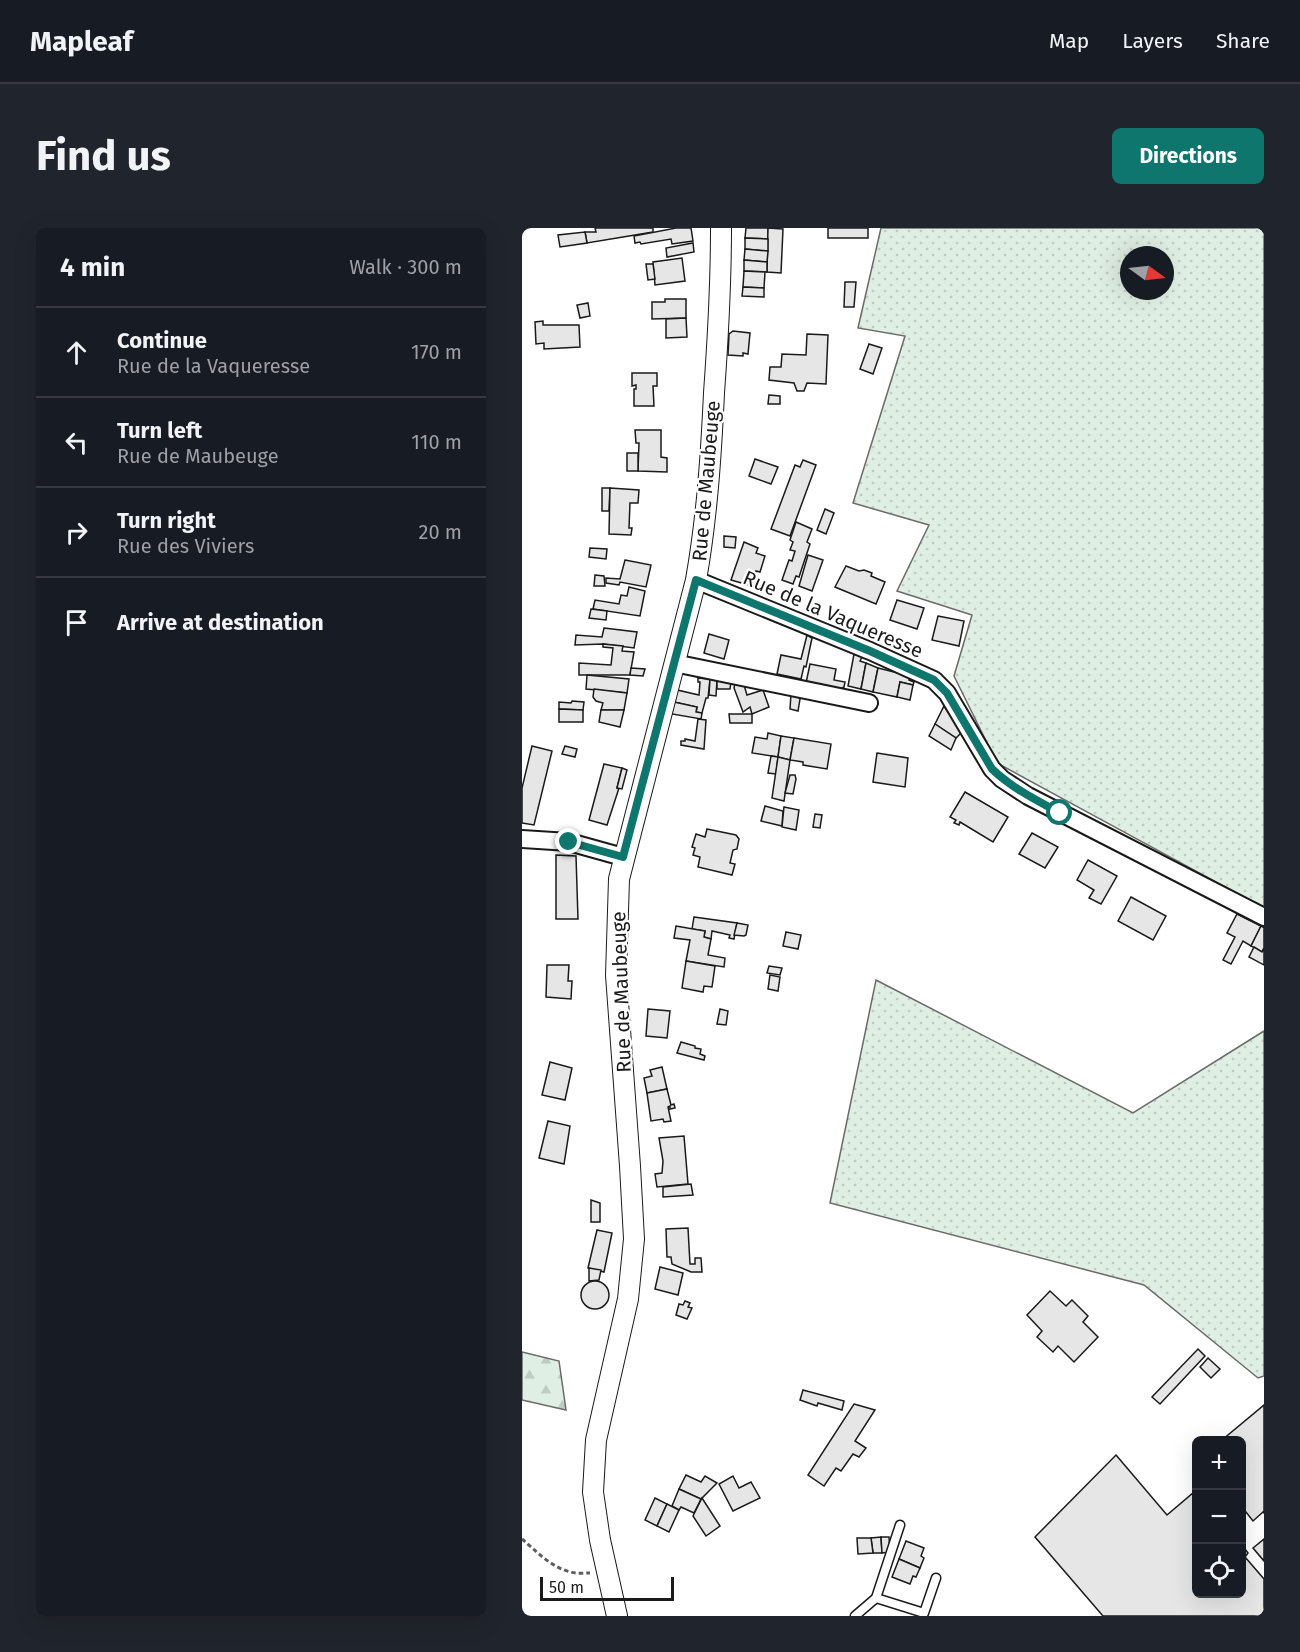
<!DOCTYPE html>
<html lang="en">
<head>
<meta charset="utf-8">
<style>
	:root { --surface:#171b24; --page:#20242c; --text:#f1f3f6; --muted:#9ea1a6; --line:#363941; --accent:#0f766e }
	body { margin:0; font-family:"Fira Sans",sans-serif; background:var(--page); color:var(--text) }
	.controls { position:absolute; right:18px; bottom:18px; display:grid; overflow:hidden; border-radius:9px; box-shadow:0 6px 24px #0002 }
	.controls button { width:54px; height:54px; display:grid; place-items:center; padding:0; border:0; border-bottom:2px solid var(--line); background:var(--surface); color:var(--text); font:30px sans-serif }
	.compass { position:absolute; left:598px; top:18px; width:54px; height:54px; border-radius:50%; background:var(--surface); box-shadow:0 6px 24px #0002; rotate:105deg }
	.scale { position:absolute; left:18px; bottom:15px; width:134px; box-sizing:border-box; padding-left:6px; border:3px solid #1a1a1a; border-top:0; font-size:16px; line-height:21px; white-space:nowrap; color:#1a1a1a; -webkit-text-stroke:4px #fff; paint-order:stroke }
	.stop { position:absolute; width:18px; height:18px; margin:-14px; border:4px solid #0f766e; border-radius:50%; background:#fff }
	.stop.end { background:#0f766e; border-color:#fff; box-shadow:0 2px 6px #0008 }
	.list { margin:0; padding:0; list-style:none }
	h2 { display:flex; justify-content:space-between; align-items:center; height:78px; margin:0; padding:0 24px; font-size:26px }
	h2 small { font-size:20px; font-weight:400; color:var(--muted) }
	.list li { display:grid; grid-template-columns:39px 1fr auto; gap:18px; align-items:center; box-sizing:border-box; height:90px; padding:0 24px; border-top:2px solid var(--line) }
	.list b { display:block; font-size:22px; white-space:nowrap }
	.list p { margin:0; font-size:20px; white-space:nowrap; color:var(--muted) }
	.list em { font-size:20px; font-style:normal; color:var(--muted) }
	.icon { flex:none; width:33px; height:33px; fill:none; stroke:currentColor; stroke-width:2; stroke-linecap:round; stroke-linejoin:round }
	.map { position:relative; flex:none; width:742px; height:1388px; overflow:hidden; border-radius:9px }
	header { display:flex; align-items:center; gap:36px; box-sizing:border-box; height:84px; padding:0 30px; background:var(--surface); border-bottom:2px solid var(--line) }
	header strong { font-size:28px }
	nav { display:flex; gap:33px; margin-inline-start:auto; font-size:21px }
	.intro { display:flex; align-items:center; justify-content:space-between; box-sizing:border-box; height:144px; padding:0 36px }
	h1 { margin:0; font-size:42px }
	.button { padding:15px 27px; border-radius:9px; background:var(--accent); color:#fff; font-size:21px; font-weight:700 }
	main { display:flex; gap:36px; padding:0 36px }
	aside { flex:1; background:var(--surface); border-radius:9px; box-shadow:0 6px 24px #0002 }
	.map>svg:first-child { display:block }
	.grass { fill:url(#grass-dots); stroke:#6a6a6a; stroke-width:1.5; fill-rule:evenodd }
	.forest { fill:url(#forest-firs); stroke:#6a6a6a; stroke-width:1.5 }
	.building { fill:#e6e6e6; stroke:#1a1a1a; stroke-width:1.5 }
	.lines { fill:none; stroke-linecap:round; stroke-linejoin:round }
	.service-casing { stroke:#1a1a1a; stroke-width:11 }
	.minor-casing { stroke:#1a1a1a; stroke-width:20 }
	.tertiary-casing { stroke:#1a1a1a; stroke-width:22 }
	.path { stroke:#5f5f5f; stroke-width:3; stroke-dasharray:4.5 3; stroke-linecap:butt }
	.service { stroke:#fff; stroke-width:8 }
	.minor { stroke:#fff; stroke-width:16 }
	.tertiary { stroke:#fff; stroke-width:20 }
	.route { stroke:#0f766e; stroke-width:8 }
	.labels { text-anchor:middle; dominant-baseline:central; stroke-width:4.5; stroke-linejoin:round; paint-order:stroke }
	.street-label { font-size:20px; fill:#1a1a1a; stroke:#fff }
</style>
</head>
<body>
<header>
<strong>Mapleaf</strong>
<nav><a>Map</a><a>Layers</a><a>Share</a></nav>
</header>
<div class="intro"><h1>Find us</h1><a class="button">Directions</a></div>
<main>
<aside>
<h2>4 min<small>Walk · 300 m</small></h2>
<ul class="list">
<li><svg class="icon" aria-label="ahead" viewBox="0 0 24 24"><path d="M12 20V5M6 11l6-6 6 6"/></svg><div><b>Continue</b><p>Rue de la Vaqueresse</p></div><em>170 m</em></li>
<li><svg class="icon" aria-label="left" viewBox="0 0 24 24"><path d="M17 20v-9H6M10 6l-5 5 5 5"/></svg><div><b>Turn left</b><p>Rue de Maubeuge</p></div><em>110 m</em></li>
<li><svg class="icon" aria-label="right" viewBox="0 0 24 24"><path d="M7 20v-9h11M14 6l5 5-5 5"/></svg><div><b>Turn right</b><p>Rue des Viviers</p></div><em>20 m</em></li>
<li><svg class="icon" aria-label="arrive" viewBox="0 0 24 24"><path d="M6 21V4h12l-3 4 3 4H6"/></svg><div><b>Arrive at destination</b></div></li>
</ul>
</aside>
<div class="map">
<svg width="742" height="1388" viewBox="0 0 742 1388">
	<defs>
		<pattern id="grass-dots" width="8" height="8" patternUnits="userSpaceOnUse" patternTransform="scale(1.5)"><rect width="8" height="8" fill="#e0efe3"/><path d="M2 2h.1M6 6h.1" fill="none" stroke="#c0ccc2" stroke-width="1.8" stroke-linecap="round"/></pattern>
		<pattern id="forest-firs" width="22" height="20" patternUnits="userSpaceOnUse" patternTransform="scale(1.5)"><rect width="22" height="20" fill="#e0efe3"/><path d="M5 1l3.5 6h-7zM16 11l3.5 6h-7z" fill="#c0ccc2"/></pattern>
	</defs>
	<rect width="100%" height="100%" fill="#fff"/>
	<!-- grass -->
	<g class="grass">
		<path d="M359 0H742V680L475 535 432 448 450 387 375 363 407 297 331 275 383 108 336 100ZM607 27H643V63H607Z"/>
		<polygon points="354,752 611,885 742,803 742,1148 736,1150 622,1057 308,975"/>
	</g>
	<!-- forest -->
	<polygon class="forest" points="0,1124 37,1133 44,1182 0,1172"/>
	<!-- building -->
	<g class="building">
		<polygon points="73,0 131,0 131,4 65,15 63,4 74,4"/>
		<polygon points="154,0 169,0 171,13 150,16 149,11 119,16 118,14 113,15 112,8"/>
		<polygon points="224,0 246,0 246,11 223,10"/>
		<polygon points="246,0 261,1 259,45 245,44"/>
		<rect x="306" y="0" width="40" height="10"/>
		<polygon points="63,4 65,15 38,19 36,7"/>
		<polygon points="223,10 246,11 246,23 223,21"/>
		<polygon points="171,15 172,24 145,29 144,20"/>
		<polygon points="223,21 246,23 245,34 222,32"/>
		<polygon points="160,30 163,53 133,57 131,34"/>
		<polygon points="222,32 245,34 245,44 222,43"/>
		<polygon points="124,36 131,36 133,51 126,52"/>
		<polygon points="222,43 243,44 242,60 221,59"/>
		<polygon points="323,54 334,54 332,79 322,79"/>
		<polygon points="221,59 242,60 242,69 220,68"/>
		<polygon points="143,71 164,71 164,90 130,91 130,74 143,74"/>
		<polygon points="66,75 68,88 58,90 55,77"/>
		<polygon points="164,90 165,109 144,110 144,91"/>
		<polygon points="21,93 21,97 57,97 58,119 22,121 22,115 14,116 13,94"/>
		<polygon points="211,103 228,105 226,126 221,125 221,128 206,127 207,106"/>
		<polygon points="285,106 306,107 304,156 285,155 282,163 275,163 272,155 247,152 248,139 259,139 260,126 284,127"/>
		<polygon points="347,116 360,120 351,146 338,141"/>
		<polygon points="110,145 135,145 135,158 131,158 132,178 112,178 112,161 114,161 114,157 110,158"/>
		<polygon points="247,167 258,168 258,176 246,176"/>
		<polygon points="113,202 139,202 139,229 145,230 145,244 116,243 117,215 114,215"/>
		<rect x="105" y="225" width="11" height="18"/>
		<polygon points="233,231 256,239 249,256 227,248"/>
		<polygon points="281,232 294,237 268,308 249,301 273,237 278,239"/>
		<polygon points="80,260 88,260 87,283 80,283"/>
		<polygon points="88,260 117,262 116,275 108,275 107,300 110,300 109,307 87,306"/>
		<polygon points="303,281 312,285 304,306 295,302"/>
		<polygon points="274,294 290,301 285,314 288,316 277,349 274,348 271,356 260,352 267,332 270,333 273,323 268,322 271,314 268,312"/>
		<polygon points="202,308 214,309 213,320 202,319"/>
		<polygon points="222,314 236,320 234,325 243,328 238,344 234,343 230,358 209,352"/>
		<polygon points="68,320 85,321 84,331 67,329"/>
		<polygon points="286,327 301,332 290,363 277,358"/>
		<polygon points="103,332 129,337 124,359 98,354 97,357 84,355 84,350 98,351"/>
		<polygon points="324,338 337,343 342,342 350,345 349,348 363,354 354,376 313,359"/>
		<polygon points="73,347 82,348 83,358 72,358"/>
		<polygon points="107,359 123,363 118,388 71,381 73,372 97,376 99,367 105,368"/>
		<polygon points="375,372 402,380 395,401 368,392"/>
		<polygon points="69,381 85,383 84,392 67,390"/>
		<polygon points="416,388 442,393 437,418 410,412"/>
		<polygon points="82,400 115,404 112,420 81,416 53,417 54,407 80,409"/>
		<polygon points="187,406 207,412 202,431 182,425"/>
		<polygon points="285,407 290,410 284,439 282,438 279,451 255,446 259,427 279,431"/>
		<polygon points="81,416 101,418 100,423 112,424 108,447 57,447 57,435 89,437 91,420 81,419"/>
		<polygon points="332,426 340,429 338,433 344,435 339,461 326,458"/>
		<polygon points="344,435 356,440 351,464 339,461"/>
		<polygon points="288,436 314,441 312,452 323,454 322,459 315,463 284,455"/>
		<polygon points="109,440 123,441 121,448 108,447"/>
		<polygon points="356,440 388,448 387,452 392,454 391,457 378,454 375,469 351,464"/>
		<polygon points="65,447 107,451 105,465 64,461"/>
		<polygon points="176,450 188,451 186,470 184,470 180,485 174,484 175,479 152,474 155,462 177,467 178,454 176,454"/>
		<polygon points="188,451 195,452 194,468 187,467"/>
		<polygon points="195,453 209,454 208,461 195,461"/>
		<polygon points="378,454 391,457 388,472 375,469"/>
		<polygon points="213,455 222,457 225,467 241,462 247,479 230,486 228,479 221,484 212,460"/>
		<polygon points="72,461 105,465 102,482 79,482 81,475 74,473 71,469"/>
		<polygon points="269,466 274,467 278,471 276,483 268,481"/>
		<polygon points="50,473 62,474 61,482 37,481 37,474 49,475"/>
		<polygon points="152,474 175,479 174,484 180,485 179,491 150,486"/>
		<polygon points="422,478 440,504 434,510 413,496"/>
		<polygon points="37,481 61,482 61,494 37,494"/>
		<polygon points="79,482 102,482 98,499 77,494"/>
		<polygon points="207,486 230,486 230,495 208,495"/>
		<polygon points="176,491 184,492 182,521 159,517 159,513 163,513 163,511 173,513"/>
		<polygon points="413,496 434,510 429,522 407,508"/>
		<polygon points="246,505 259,508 256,529 230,525 233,509 245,511"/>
		<polygon points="259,508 272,510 268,532 256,529"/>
		<polygon points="272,510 309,516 305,541 281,537 281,534 268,532"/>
		<polygon points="10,518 30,523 12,597 0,595 0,560"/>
		<polygon points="43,518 55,521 53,529 40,526"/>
		<polygon points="355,525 386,530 383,559 351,554"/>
		<polygon points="249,528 256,529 254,546 246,545"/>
		<polygon points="256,529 268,532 262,573 250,570"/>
		<polygon points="82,536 100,540 95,560 97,560 85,597 67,592"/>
		<polygon points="100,540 105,542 100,561 95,560"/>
		<polygon points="268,547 273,547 274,551 271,566 263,565"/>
		<polygon points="443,564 486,589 471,614 438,594 437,597 432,595 434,592 428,589"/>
		<polygon points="243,578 261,583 260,598 239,593"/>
		<polygon points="262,579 277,582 274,602 260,599"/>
		<polygon points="293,586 300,587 298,600 291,599"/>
		<polygon points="185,601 214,607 217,611 215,621 211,622 208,635 213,636 210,647 176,639 178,629 171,627 173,620 170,619 174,606 183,609"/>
		<polygon points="510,605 536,619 523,640 497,626"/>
		<polygon points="34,627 54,628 56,691 34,691"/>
		<polygon points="566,632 595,648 579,676 567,670 572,662 555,652"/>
		<polygon points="609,669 644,688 631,712 596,693"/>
		<polygon points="715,686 739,698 729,718 721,713 709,736 701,732 713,709 705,705"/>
		<polygon points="172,689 215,695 212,711 207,710 208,707 190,703 189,711 182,709 183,703 170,701"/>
		<polygon points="215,695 226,697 224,707 222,708 212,707"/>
		<polygon points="154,698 183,703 182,709 189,711 186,727 203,730 202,739 164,733 168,712 152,710"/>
		<polygon points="739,698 742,700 742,720 740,724 729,718"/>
		<polygon points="264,704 279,707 276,721 261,718"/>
		<polygon points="732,719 740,724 742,720 742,737 727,729"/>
		<polygon points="164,733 193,738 190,759 182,758 181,764 160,760"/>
		<polygon points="25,737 47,737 46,753 50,753 49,771 24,769"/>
		<polygon points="247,738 260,740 258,747 245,745"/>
		<polygon points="248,747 258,749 256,763 246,761"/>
		<polygon points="126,781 148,783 145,810 124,808"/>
		<polygon points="198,781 206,783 204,797 195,796"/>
		<polygon points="159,814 173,818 173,820 179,821 178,826 183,828 182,832 155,825"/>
		<polygon points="28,834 50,840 43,872 20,867"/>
		<polygon points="140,839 145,861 125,865 122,850 130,848 128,842"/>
		<polygon points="145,861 149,877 152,876 153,880 148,881 148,878 146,879 149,893 142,894 141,891 129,893 125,865"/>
		<polygon points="26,893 48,898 42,936 17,930"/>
		<polygon points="162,908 166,956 135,959 133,946 140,945 141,933 137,910"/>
		<polygon points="169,956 171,967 141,969 141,959"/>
		<polygon points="69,972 78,975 78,994 69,994"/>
		<polygon points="166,1000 168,1036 173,1036 173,1030 179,1030 180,1044 169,1044 150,1036 149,1029 145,1029 144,1001"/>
		<polygon points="75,1002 90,1005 82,1044 66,1040"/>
		<polygon points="138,1039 161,1045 156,1067 133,1061"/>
		<polygon points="67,1040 79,1042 77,1052 67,1053"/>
		<circle cx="73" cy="1067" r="14"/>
		<polygon points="528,1063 544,1078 550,1072 566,1088 561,1094 576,1109 552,1134 536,1118 531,1124 515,1109 520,1103 505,1087"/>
		<polygon points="163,1073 168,1075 166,1079 170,1080 165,1091 154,1087 157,1076 161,1077"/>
		<polygon points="676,1121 683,1128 638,1176 630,1169"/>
		<polygon points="686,1130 698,1141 689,1150 678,1139"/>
		<polygon points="281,1162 322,1173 320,1182 296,1175 295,1178 278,1172"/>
		<polygon points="332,1176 353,1182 333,1213 344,1220 337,1229 331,1226 319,1243 314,1240 302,1258 286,1247"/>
		<polygon points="742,1177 742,1285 741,1284 731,1293 720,1279 720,1212 700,1212"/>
		<polygon points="594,1227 645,1287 671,1265 674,1270 674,1366 720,1366 720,1317 726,1325 723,1329 742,1351 742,1388 581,1388 513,1309"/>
		<polygon points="164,1247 179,1254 183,1248 195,1255 179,1271 157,1261"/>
		<polygon points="211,1248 217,1260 229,1254 238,1270 211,1283 197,1256"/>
		<polygon points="157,1261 179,1271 172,1285 159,1279 157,1282 150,1278"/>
		<polygon points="133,1270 145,1276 135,1298 123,1292"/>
		<polygon points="180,1270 198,1298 184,1308 171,1288"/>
		<polygon points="145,1276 157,1282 147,1304 135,1298"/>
		<polygon points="359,1309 360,1325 351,1325 349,1310"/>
		<polygon points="359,1309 367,1309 368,1324 360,1325"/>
		<polygon points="335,1310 349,1310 351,1325 336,1326"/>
		<polygon points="742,1311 742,1333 731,1320"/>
		<polygon points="384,1313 402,1320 399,1328 402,1330 398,1340 377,1331"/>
		<polygon points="377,1331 398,1340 394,1349 391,1348 388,1356 370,1349"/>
	</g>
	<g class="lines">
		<!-- service casing -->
		<g class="service-casing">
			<g id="service">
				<polyline points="354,1370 402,1385 414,1350"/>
				<polyline points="333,1388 354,1370 378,1297"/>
			</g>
		</g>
		<!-- minor casing -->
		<g class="minor-casing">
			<g id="minor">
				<polyline points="174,352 348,423 412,452 425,465 470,541 480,551 506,568 742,689"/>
				<polyline points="152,435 347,475"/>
				<polyline points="0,611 47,614 101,629"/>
			</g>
		</g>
		<!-- tertiary casing -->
		<g class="tertiary-casing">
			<path id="tertiary" d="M95 1388 78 1312 71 1264 74 1212 106 1071 112 1011 108 938 94 747 97 651 174 352C185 289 189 229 192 165 196 110 199 55 199 0"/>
		</g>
		<!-- path -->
		<path class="path" d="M0 1311C14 1323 30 1340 49 1344 55 1346 62 1345 68 1345"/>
		<!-- service -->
		<use href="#service" class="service"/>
		<!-- minor -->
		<use href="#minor" class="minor"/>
		<!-- tertiary -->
		<use href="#tertiary" class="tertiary"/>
	</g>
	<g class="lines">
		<!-- route -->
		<path class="route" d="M47 614 101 629 174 352 348 423 412 452 425 465 470 541C490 560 514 572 538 585"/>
	</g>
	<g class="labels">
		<!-- street labels -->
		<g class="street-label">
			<text transform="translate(184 253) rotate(-85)">Rue de Maubeuge</text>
			<text transform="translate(311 386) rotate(23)">Rue de la Vaqueresse</text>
			<text transform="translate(99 764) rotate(-92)">Rue de Maubeuge</text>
		</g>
	</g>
</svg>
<div class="controls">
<button>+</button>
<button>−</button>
<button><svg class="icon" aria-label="locate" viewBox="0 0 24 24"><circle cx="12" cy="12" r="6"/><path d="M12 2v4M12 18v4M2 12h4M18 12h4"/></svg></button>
</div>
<svg class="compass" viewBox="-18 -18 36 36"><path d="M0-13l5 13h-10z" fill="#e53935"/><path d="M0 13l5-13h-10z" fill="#9ea1a6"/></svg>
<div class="scale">50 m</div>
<div class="stop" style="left:538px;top:585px"></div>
<div class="stop end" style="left:47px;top:614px"></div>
</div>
</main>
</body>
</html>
